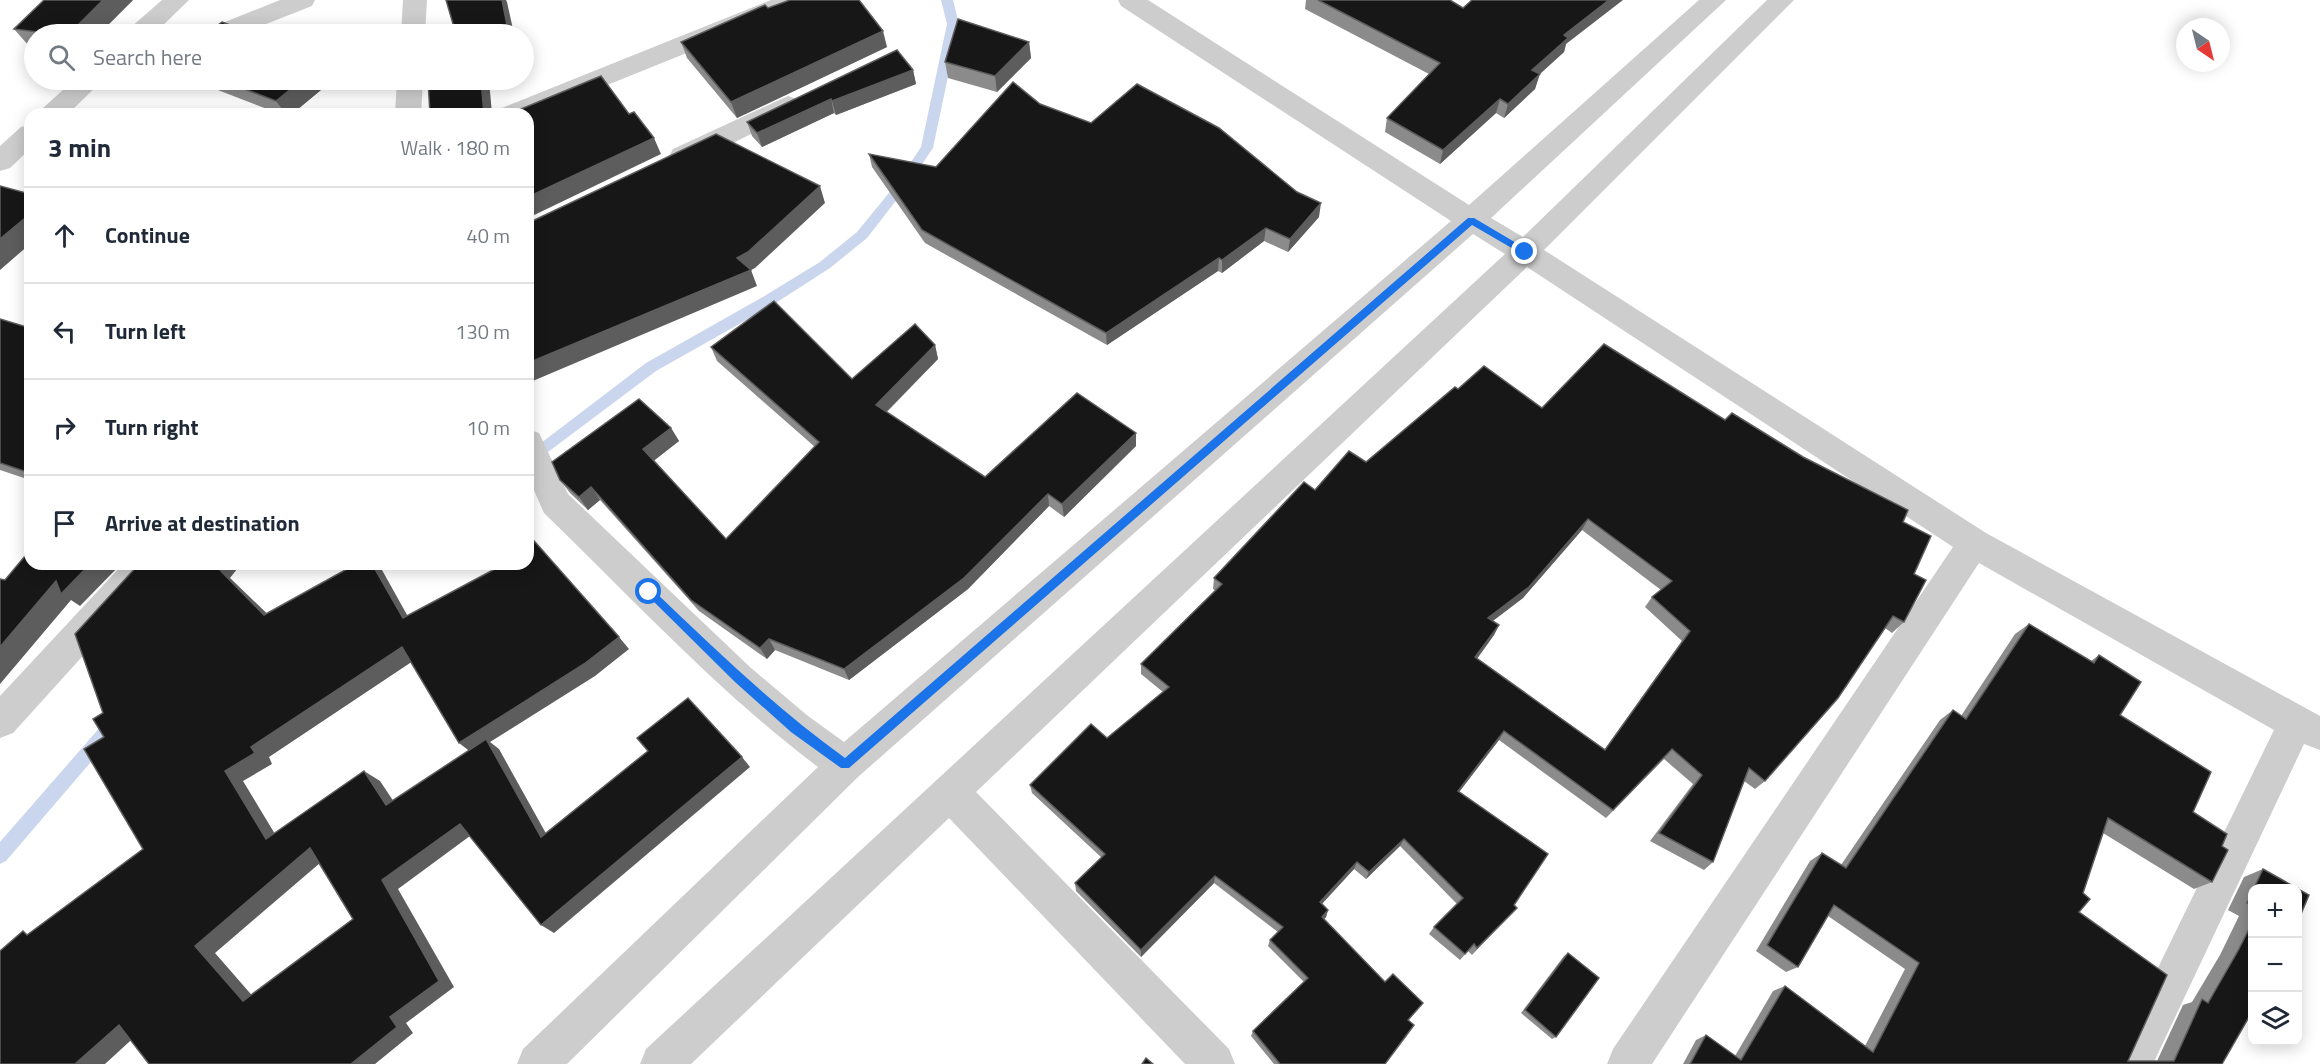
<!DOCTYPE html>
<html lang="en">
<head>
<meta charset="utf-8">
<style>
	:root { --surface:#fff; --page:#f2f2f3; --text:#1f2937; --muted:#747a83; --line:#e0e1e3 }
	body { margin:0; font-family:"Titillium Web",sans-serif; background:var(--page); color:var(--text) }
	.controls { position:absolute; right:18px; bottom:18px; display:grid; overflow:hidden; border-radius:12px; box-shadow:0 3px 15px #0003 }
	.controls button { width:54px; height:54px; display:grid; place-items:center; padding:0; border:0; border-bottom:2px solid var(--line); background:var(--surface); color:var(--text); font:30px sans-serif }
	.compass { position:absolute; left:2176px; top:18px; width:54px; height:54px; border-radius:50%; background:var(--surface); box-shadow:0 3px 15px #0003; rotate:145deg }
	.stop { position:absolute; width:18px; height:18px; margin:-14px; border:4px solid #1a73e8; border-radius:50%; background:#fff }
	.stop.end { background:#1a73e8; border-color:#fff; box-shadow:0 2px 6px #0008 }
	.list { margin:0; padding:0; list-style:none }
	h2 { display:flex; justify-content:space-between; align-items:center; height:78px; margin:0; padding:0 24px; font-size:26px }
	h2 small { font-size:20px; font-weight:400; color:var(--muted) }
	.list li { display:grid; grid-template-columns:39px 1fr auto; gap:18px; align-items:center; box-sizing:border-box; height:96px; padding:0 24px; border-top:2px solid var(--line) }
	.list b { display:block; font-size:22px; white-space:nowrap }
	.list em { font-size:20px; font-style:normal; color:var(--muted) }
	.icon { flex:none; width:33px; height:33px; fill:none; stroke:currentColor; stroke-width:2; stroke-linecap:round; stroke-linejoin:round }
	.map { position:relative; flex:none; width:2320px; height:1064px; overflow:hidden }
	.search { position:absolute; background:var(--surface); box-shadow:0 3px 15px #0003; left:24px; top:24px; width:510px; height:66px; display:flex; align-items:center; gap:15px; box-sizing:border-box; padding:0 21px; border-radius:33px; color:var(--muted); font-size:22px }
	.panel { position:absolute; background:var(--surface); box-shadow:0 3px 15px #0003; left:24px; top:108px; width:510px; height:462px; border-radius:18px }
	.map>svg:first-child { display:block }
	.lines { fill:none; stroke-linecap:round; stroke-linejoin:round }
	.stream { fill:#cad6ed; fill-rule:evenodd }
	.minor { fill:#cdcdcd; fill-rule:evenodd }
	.wall { fill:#8b8b8b; fill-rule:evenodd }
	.shaded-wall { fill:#5d5d5d }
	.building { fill:#171717; stroke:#5d5d5d; stroke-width:1.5; fill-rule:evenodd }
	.route { fill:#1a73e8 }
</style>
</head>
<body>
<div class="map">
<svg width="2320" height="1064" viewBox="0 0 2320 1064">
	<rect width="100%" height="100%" fill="#fff"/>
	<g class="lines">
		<!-- stream -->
		<g class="stream">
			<polygon points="941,0 953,0 959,24 933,148 905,189 867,238 830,268 771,306 656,371 528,467 528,453 646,363 761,298 820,262 857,232 897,183 921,147 947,24"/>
			<polygon points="117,715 123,718 125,723 123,728 114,735 6,861 0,864 0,842 102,725"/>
		</g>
		<!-- minor -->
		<g class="minor">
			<polygon points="162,0 189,0 154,34 127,34 130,28"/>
			<polygon points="280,0 315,0 312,6 241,34 206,34 210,28"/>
			<polygon points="403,0 427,0 425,34 401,34"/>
			<polygon points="771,0 806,0 803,6 528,117 528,114 498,114 502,108"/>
			<path d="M1118 0H1148L1469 205 1699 0H1726L1491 218 1523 237 1767 0H1794L1544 250 1986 533 2320 716V750L2304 744 2153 1064H2111L2274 730 1979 563 1652 1064H1607L1613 1049 1953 547 1527 267 976 792 1229 1049 1235 1064H1185L949 818 691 1064H640L646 1049 1505 254 1473 234 858 777 567 1064H517L523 1049 818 767C718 692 633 599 544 513L528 477V429L539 433 568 494 751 668 808 716 844 742 1451 221 1121 6Z"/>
			<polygon points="74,80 103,80 68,114 39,114 43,108"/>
			<polygon points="397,80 423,80 421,114 395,114"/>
			<polygon points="788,96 797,99 801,105 797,111 693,163 683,166 673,163 669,156 673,149"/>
			<polygon points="30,125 30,149 10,168 0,171 0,146 21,127"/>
			<polygon points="123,564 162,564 157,574 13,733 0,738 0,696"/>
		</g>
	</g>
	<!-- wall -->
	<g class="wall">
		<polygon points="133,0 99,34 34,34 34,46 29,46 14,29"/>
		<polygon points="1306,0 1450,0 1463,8 1566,44 1564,52 1539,74 1535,89 1504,118 1496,113 1440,164 1385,132 1387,118 1429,74 1305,9"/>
		<polygon points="768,8 887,47 737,118 687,58 681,42"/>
		<polygon points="1029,42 1031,58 997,92 948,78 945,62"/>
		<polygon points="913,70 916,84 836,115 834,113 762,147 752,136 747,122"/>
		<polygon points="192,80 333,80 292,114 280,114"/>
		<polygon points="1040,104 1319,217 1288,252 1264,241 1222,273 1218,271 1107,345 925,243 872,167 869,154 936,167"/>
		<polygon points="0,319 30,328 30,480 0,470"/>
		<polygon points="935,345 938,359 887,412 985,477 1136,446 1064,517 1049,506 968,589 849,680 775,650 767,659 699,611 600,500 588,510 570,493 560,480 671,428 679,441 653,461 726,539 815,447 717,361 711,347 852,379"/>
		<path d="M1458 389 1542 408 1725 420 1903 522 1914 574 1904 622 1892 633 1885 628 1765 781 1755 789 1744 781 1713 862 1704 870 1650 841 1693 784 1664 759 1606 818 1499 740 1459 792 1514 905 1517 908 1472 955 1468 951 1460 960 1429 934 1434 927 1457 904 1400 846 1366 879 1354 869 1322 904 1328 910 1326 917 1324 919 1408 1020 1385 1064H1274L1251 1036 1253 1031 1304 982 1268 946 1270 940 1278 932 1214 883 1141 957 1076 891 1075 883 1102 858 1032 793 1030 785 1107 738 1163 692 1141 674V664L1216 591 1213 589 1214 578 1315 490 1366 462ZM1582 530 1661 590 1652 597 1645 607 1682 641 1605 749 1477 659 1494 635 1499 625 1493 621 1523 598Z"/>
		<polygon points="2029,624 2091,661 2099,655 2120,715 2193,812 2222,846 2212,882 2194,889 2103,833 2083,893 2079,912 2128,1061 2157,1061 2183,1005 2192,1002 2220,955 2239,916 2228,910 2244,877 2263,869 2298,888 2253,888 2253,1010 2222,1064 1683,1064 1696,1040 1706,1035 1735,1056 1773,991 1785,986 1865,1046 1905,969 1828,916 1798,967 1786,972 1756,951 1810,861 1822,853 1841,865 1940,720 1953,710 1961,716 2015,634"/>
		<polygon points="1568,953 1556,1037 1552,1039 1521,1013 1564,956"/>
	</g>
	<!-- shaded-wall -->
	<g class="shaded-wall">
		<polygon points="103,0 133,0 99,34 69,34"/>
		<polygon points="502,0 506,0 507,2 514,34 473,34"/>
		<polygon points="1609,0 1623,0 1566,44 1564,52 1528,85 1532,70 1564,35"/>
		<polygon points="883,31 887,47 737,118 731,102"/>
		<polygon points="1029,42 1031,58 997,92 995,76"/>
		<polygon points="913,70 916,84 836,115 832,101"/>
		<polygon points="1540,74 1535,89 1504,118 1508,104"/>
		<polygon points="302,80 333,80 292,114 286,114 276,101"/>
		<polygon points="481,80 489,80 492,114 484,114"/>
		<polygon points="831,99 834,113 762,147 757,133"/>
		<polygon points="1500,99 1496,113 1440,164 1443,150"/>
		<polygon points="654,138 661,154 528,218 528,197"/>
		<polygon points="820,186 825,203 755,268 751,270 757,286 528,383 528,363 737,258"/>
		<polygon points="1321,203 1319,217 1288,252 1290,239"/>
		<polygon points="30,214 30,244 0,270 0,239"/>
		<polygon points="1266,228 1264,241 1222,273 1222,260"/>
		<polygon points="1219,258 1218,271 1107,345 1106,333"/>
		<polygon points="935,345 938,359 880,418 876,405"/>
		<polygon points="671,428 679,441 651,463 643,449"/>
		<polygon points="1136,433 1136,446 1064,517 1062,504"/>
		<polygon points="591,487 600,500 588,510 579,497"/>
		<polygon points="1048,494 1049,506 968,589 849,680 844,669"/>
		<polygon points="1588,519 1582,530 1523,598 1483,628 1488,618"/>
		<polygon points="90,564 121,564 80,606 71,600 0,684 0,647 56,581"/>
		<polygon points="214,564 241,564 230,578 281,627 264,615"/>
		<polygon points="372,564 375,564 382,570 416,631 403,618"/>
		<polygon points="1499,625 1494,635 1470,668 1475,657"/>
		<polygon points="619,637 629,649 595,676 490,742 499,749 553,846 541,837 472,753 459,743"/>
		<polygon points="769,639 775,650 767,659 760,648"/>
		<polygon points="402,647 416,659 269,757 272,764 243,781 284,849 266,839 225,771 251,747"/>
		<polygon points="1504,731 1499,740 1453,800 1458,791"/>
		<polygon points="742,757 750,767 554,933 541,925"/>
		<polygon points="364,771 380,781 402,814 386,805"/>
		<polygon points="460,824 474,833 398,889 454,987 406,1023 413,1033 375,1064 351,1064 390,1017 382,880"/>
		<polygon points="1404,839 1400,846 1366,879 1369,872"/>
		<polygon points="310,848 327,857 215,953 262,1007 243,1001 195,946"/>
		<polygon points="1357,862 1354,869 1317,909 1320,902"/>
		<polygon points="1215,876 1214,883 1141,957 1141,950"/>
		<polygon points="1328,910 1326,917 1319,924 1322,917"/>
		<polygon points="119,1025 141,1031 105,1064 75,1064"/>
	</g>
	<!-- building -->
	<g class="building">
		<polygon points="44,0 103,0 69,34 54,34 14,29"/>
		<polygon points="446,0 502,0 507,25 473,34 456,34"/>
		<polygon points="790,0 859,0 883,31 731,102 681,42 765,5 768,8"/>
		<polygon points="1318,0 1450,0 1463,8 1472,0 1609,0 1564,35 1568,38 1532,70 1540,74 1508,104 1500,99 1443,150 1387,118 1440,63"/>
		<polygon points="958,19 1029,42 995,76 945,62"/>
		<polygon points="222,22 254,34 206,34"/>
		<polygon points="897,50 913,70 832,101 831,99 757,133 747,122"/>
		<polygon points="601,76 629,114 634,112 654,138 528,197 528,114 509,114"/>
		<polygon points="221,80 302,80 276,101"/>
		<polygon points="428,80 481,80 484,114 430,114"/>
		<polygon points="1013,82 1040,104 1091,123 1137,84 1219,128 1297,192 1321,203 1290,239 1266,228 1222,260 1219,258 1106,333 922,230 869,154 936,167"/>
		<polygon points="716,134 820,186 748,252 737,258 751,270 528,363 528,223"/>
		<polygon points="0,186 30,194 30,214 0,239"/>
		<polygon points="774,301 852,379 915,324 935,345 876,405 985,477 1077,393 1136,433 1062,504 1048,494 964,578 844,669 769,639 760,648 691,600 591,487 579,497 560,480 552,462 639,399 671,428 643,449 726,539 819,442 711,347"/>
		<polygon points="0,319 30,328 30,473 0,463"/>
		<path d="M1604 344 1725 420 1732 413 1803 457 1908 510 1903 522 1931 536 1914 574 1926 580 1904 622 1893 616 1838 698 1765 781 1749 768 1713 862 1659 833 1702 775 1672 749 1613 810 1504 731 1458 791 1548 854 1514 905 1517 908 1477 948 1474 944 1465 954 1434 927 1463 898 1404 839 1369 872 1357 862 1320 902 1328 910 1322 917 1385 982 1393 974 1423 1003 1408 1020 1414 1025 1385 1064H1280L1253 1031 1308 978 1270 940 1283 927 1215 876 1141 950 1075 883 1105 854 1030 785 1091 724 1107 738 1169 687 1141 664 1222 584 1214 578 1304 482 1315 490 1349 451 1366 462 1455 387 1458 389 1484 366 1542 408ZM1588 519 1672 581 1652 597 1690 631 1605 750 1475 657 1499 625 1488 618 1529 587Z"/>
		<path d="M528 534 619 637 584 664 459 743 402 647 251 747 255 753 225 771 266 839 364 771 386 805 486 739 541 837 648 751 637 738 688 698 742 757 541 925 460 824 382 880 439 981 390 1017 397 1027 351 1064H149L119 1025 75 1064H0V951L23 931 27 935 143 849 84 749 104 737 93 719 103 713 75 634 139 564H214L264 615 356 564H372L403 618 495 569 490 564H528ZM310 848 353 919 243 1001 195 946Z"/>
		<polygon points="30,550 30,564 90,564 61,594 56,581 0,647 0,579 5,580"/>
		<polygon points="2029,624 2094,663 2099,655 2141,682 2120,715 2211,772 2193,812 2227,834 2222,846 2228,850 2212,882 2108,818 2083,893 2090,899 2079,912 2167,975 2128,1061 2174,1061 2202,999 2208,1003 2239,949 2253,921 2253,1010 2222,1064 1690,1064 1706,1035 1741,1060 1785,986 1873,1052 1919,963 1834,905 1798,967 1767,945 1822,853 1846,868 1953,710 1966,719"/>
		<polygon points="2263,869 2309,895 2298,921 2298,888 2254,888"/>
		<polygon points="2253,892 2253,906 2247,903"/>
		<polygon points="1568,953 1599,978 1556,1037 1525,1010"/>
		<polygon points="1146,1058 1153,1064 1142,1064"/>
	</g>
	<!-- route -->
	<path class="route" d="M1468 218H1474L1528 250V254H1522L1472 225 849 768H841L791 732 735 682 644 592 645 589H652C714 648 775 708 845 758Z"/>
</svg>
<div class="controls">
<button>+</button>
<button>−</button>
<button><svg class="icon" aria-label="layers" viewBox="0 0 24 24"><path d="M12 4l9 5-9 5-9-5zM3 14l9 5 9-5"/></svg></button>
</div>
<svg class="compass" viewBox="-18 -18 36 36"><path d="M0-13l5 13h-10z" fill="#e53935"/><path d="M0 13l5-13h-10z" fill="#747a83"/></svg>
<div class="stop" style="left:649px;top:592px"></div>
<div class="stop end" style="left:1525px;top:252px"></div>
<div class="search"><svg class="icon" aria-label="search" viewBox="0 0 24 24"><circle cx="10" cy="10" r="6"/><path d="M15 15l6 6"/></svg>Search here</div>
<section class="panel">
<h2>3 min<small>Walk · 180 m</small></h2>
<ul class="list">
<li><svg class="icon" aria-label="ahead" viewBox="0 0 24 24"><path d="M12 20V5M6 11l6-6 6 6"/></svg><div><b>Continue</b></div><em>40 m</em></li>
<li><svg class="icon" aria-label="left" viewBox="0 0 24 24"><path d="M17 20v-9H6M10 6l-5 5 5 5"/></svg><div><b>Turn left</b></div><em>130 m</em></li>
<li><svg class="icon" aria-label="right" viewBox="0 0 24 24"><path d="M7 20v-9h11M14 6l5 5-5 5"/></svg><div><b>Turn right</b></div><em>10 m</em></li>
<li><svg class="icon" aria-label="arrive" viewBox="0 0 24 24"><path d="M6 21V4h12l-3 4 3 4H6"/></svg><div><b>Arrive at destination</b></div></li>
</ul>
</section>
</div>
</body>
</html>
